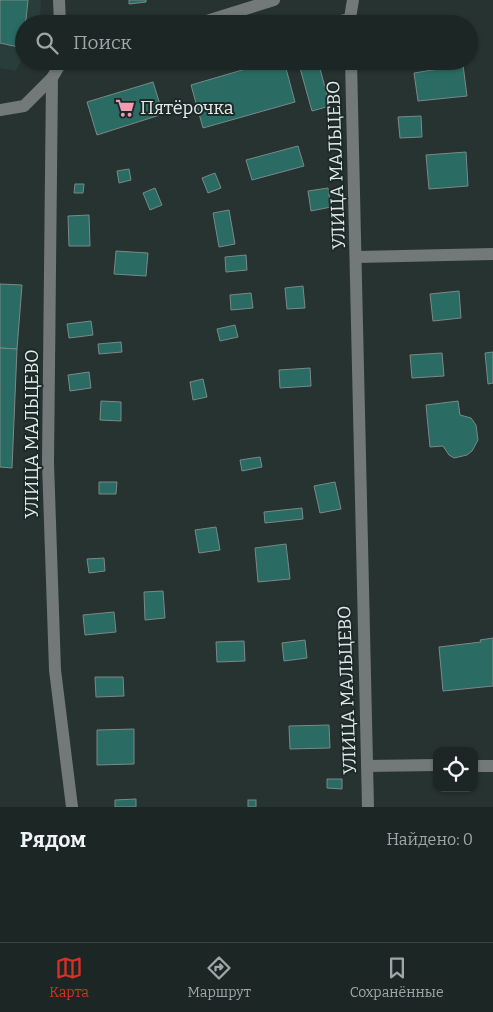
<!DOCTYPE html>
<html lang="ru">
<head>
<meta charset="utf-8">
<style>
	:root { --surface:#1c2625; --page:#252e2d; --text:#f1f3f6; --muted:#a0a5a7; --line:#3a4342; --accent:#d93025 }
	body { margin:0; font-family:Bitter,serif; background:var(--page); color:var(--text) }
	.controls { position:absolute; right:15px; bottom:15px; display:grid; overflow:hidden; border-radius:10px; box-shadow:0 1px 4px #0004 }
	.controls button { width:45px; height:45px; display:grid; place-items:center; padding:0; border:0; border-bottom:1px solid var(--line); background:var(--surface); color:var(--text); font:25px sans-serif }
	.list { margin:0; padding:0; list-style:none }
	h2 { display:flex; justify-content:space-between; align-items:center; height:65px; margin:0; padding:0 20px; font-size:21px }
	h2 small { font-size:16px; font-weight:400; color:var(--muted) }
	.icon { flex:none; width:28px; height:28px; fill:none; stroke:currentColor; stroke-width:2; stroke-linecap:round; stroke-linejoin:round }
	.map { position:relative; flex:none; width:493px; height:807px; overflow:hidden }
	.search { position:absolute; background:var(--surface); box-shadow:0 1px 4px #0004; left:15px; right:15px; top:15px; height:55px; display:flex; align-items:center; gap:12px; box-sizing:border-box; padding:0 18px; border-radius:28px; color:var(--muted); font-size:19px }
	.sheet { height:135px; background:var(--surface) }
	nav { display:flex; justify-content:space-around; align-items:center; box-sizing:border-box; height:70px; border-top:1px solid var(--line); background:var(--surface); font-size:14px; color:var(--muted) }
	nav a { display:grid; justify-items:center; gap:2px }
	nav .on { color:var(--accent) }
	.map>svg:first-child { display:block }
	.built { fill:#293e3b }
	.building { fill:#2a6b64; stroke:#7a8986 }
	.lines { fill:none; stroke-linecap:round; stroke-linejoin:round }
	.minor { stroke:#727978; stroke-width:12 }
	.labels { text-anchor:middle; dominant-baseline:central; stroke-width:4; stroke-linejoin:round; paint-order:stroke }
	.poi-label { font-size:18px; fill:#e3ebe9; stroke:#1d2928; text-anchor:start }
	.street-label { font-size:18px; fill:#e3ebe9; stroke:#1d2928 }
</style>
</head>
<body>
<div class="map">
<svg width="493" height="807" viewBox="0 0 493 807">
	<rect width="100%" height="100%" fill="#263331"/>
	<!-- built -->
	<polygon class="built" points="0,0 41,0 40,18 37,24 24,24 24,54 16,71 0,68"/>
	<!-- building -->
	<g class="building">
		<polygon points="0,0 28,0 23,48 0,43"/>
		<polygon points="129,0 146,0 146,2 129,4"/>
		<polygon points="273,61 284,61 295,102 203,128 191,85"/>
		<polygon points="298,61 318,61 330,106 312,111"/>
		<polygon points="463,65 467,96 418,101 414,73"/>
		<polygon points="153,82 163,114 97,135 87,102"/>
		<polygon points="421,116 422,137 400,138 398,117"/>
		<polygon points="298,146 304,166 252,180 246,160"/>
		<polygon points="466,152 468,186 429,189 426,155"/>
		<polygon points="129,169 131,180 119,183 117,171"/>
		<polygon points="215,173 221,188 208,193 202,178"/>
		<polygon points="75,184 84,184 83,193 74,193"/>
		<polygon points="155,188 162,205 150,210 143,193"/>
		<polygon points="328,188 331,207 311,211 308,191"/>
		<polygon points="229,210 235,244 219,247 213,213"/>
		<polygon points="89,215 90,246 69,246 68,216"/>
		<polygon points="116,251 148,253 146,276 114,274"/>
		<polygon points="246,255 247,270 226,272 225,257"/>
		<polygon points="0,284 22,285 17,349 0,348"/>
		<polygon points="303,286 305,308 287,309 285,288"/>
		<polygon points="459,291 461,318 433,321 430,294"/>
		<polygon points="251,293 253,308 231,310 230,295"/>
		<polygon points="91,321 93,335 69,338 67,324"/>
		<polygon points="235,325 238,337 220,341 217,329"/>
		<polygon points="121,342 122,352 99,354 98,344"/>
		<polygon points="0,348 17,349 12,468 0,467"/>
		<polygon points="493,352 493,383 488,384 485,353"/>
		<polygon points="442,353 444,376 412,378 410,355"/>
		<polygon points="310,368 311,386 280,388 279,370"/>
		<polygon points="89,372 91,388 70,391 68,375"/>
		<polygon points="203,379 207,397 193,400 190,382"/>
		<polygon points="101,401 121,402 121,421 100,420"/>
		<polygon points="458,401 460,415 471,418 476,425 478,440 472,451 467,455 454,458 449,455 443,446 430,447 426,405"/>
		<polygon points="260,457 262,467 242,471 240,460"/>
		<polygon points="99,482 117,482 116,494 99,494"/>
		<polygon points="335,482 341,509 320,513 314,486"/>
		<polygon points="302,508 303,519 265,523 264,512"/>
		<polygon points="216,527 220,550 199,553 195,530"/>
		<polygon points="286,544 290,579 258,582 255,548"/>
		<polygon points="104,558 105,571 89,573 87,559"/>
		<polygon points="163,591 165,618 145,620 144,592"/>
		<polygon points="114,612 116,632 85,635 83,615"/>
		<polygon points="493,638 493,686 443,691 439,647 481,642 480,640"/>
		<polygon points="305,640 307,658 284,661 282,643"/>
		<polygon points="244,641 245,661 217,662 216,642"/>
		<polygon points="95,677 123,677 124,696 96,697"/>
		<polygon points="329,725 330,748 290,749 289,726"/>
		<polygon points="134,729 134,764 97,765 97,730"/>
		<polygon points="327,779 342,779 342,789 327,788"/>
		<polygon points="136,799 136,807 115,807 115,800"/>
		<rect x="248" y="800" width="8" height="7"/>
	</g>
	<g class="lines">
		<!-- minor -->
		<g class="minor">
			<polyline points="59,0 60,24"/>
			<polyline points="197,24 274,0"/>
			<polyline points="327,24 349,19"/>
			<polyline points="349,24 353,0"/>
			<polyline points="62,61 52,78 48,463 55,670 72,807"/>
			<polyline points="351,61 368,807"/>
			<polyline points="0,110 24,106 52,78"/>
			<polyline points="357,257 493,254"/>
			<polyline points="367,766 437,765"/>
			<polyline points="474,766 493,766"/>
		</g>
	</g>
	<!-- icons -->
	<defs>
		<g id="supermarket-bare" transform="scale(1.5)"><path d="M-6-5.5h2.5l.6 2H6L4.5 2H-2.5L-4.4-4H-6ZM-1.5 3.2a1.3 1.3 0 1 0 .1 0ZM3 3.2a1.3 1.3 0 1 0 .1 0Z" fill="#f29ab0" stroke="#1d2928" stroke-width="2.5" paint-order="stroke"/></g>
	</defs>
	<g fill-rule="evenodd">
		<use href="#supermarket-bare" x="125" y="108"/>
	</g>
	<g class="labels">
		<!-- poi labels -->
		<g class="poi-label">
			<text x="140" y="108">Пятёрочка</text>
		</g>
		<!-- street labels -->
		<g class="street-label">
			<text transform="translate(336 165) rotate(-92)">УЛИЦА МАЛЬЦЕВО</text>
			<text transform="translate(32 434) rotate(-90)">УЛИЦА МАЛЬЦЕВО</text>
			<text transform="translate(347 690) rotate(-92)">УЛИЦА МАЛЬЦЕВО</text>
		</g>
	</g>
</svg>
<div class="controls">
<button><svg class="icon" aria-label="locate" viewBox="0 0 24 24"><circle cx="12" cy="12" r="6"/><path d="M12 2v4M12 18v4M2 12h4M18 12h4"/></svg></button>
</div>
<div class="search"><svg class="icon" aria-label="search" viewBox="0 0 24 24"><circle cx="10" cy="10" r="6"/><path d="M15 15l6 6"/></svg>Поиск</div>
</div>
<section class="sheet">
<h2>Рядом<small>Найдено: 0</small></h2>
<ul class="list">
</ul>
</section>
<nav>
<a class="on"><svg class="icon" aria-label="map" viewBox="0 0 24 24"><path d="M3 6l6-2 6 2 6-2v14l-6 2-6-2-6 2zM9 4v14M15 6v14"/></svg>Карта</a>
<a><svg class="icon" aria-label="directions" viewBox="0 0 24 24"><path d="M12 3l9 9-9 9-9-9zM9 14v-3h6M13 9l2 2-2 2"/></svg>Маршрут</a>
<a><svg class="icon" aria-label="saved" viewBox="0 0 24 24"><path d="M7 4h10v16l-5-4-5 4z"/></svg>Сохранённые</a>
</nav>
</body>
</html>
